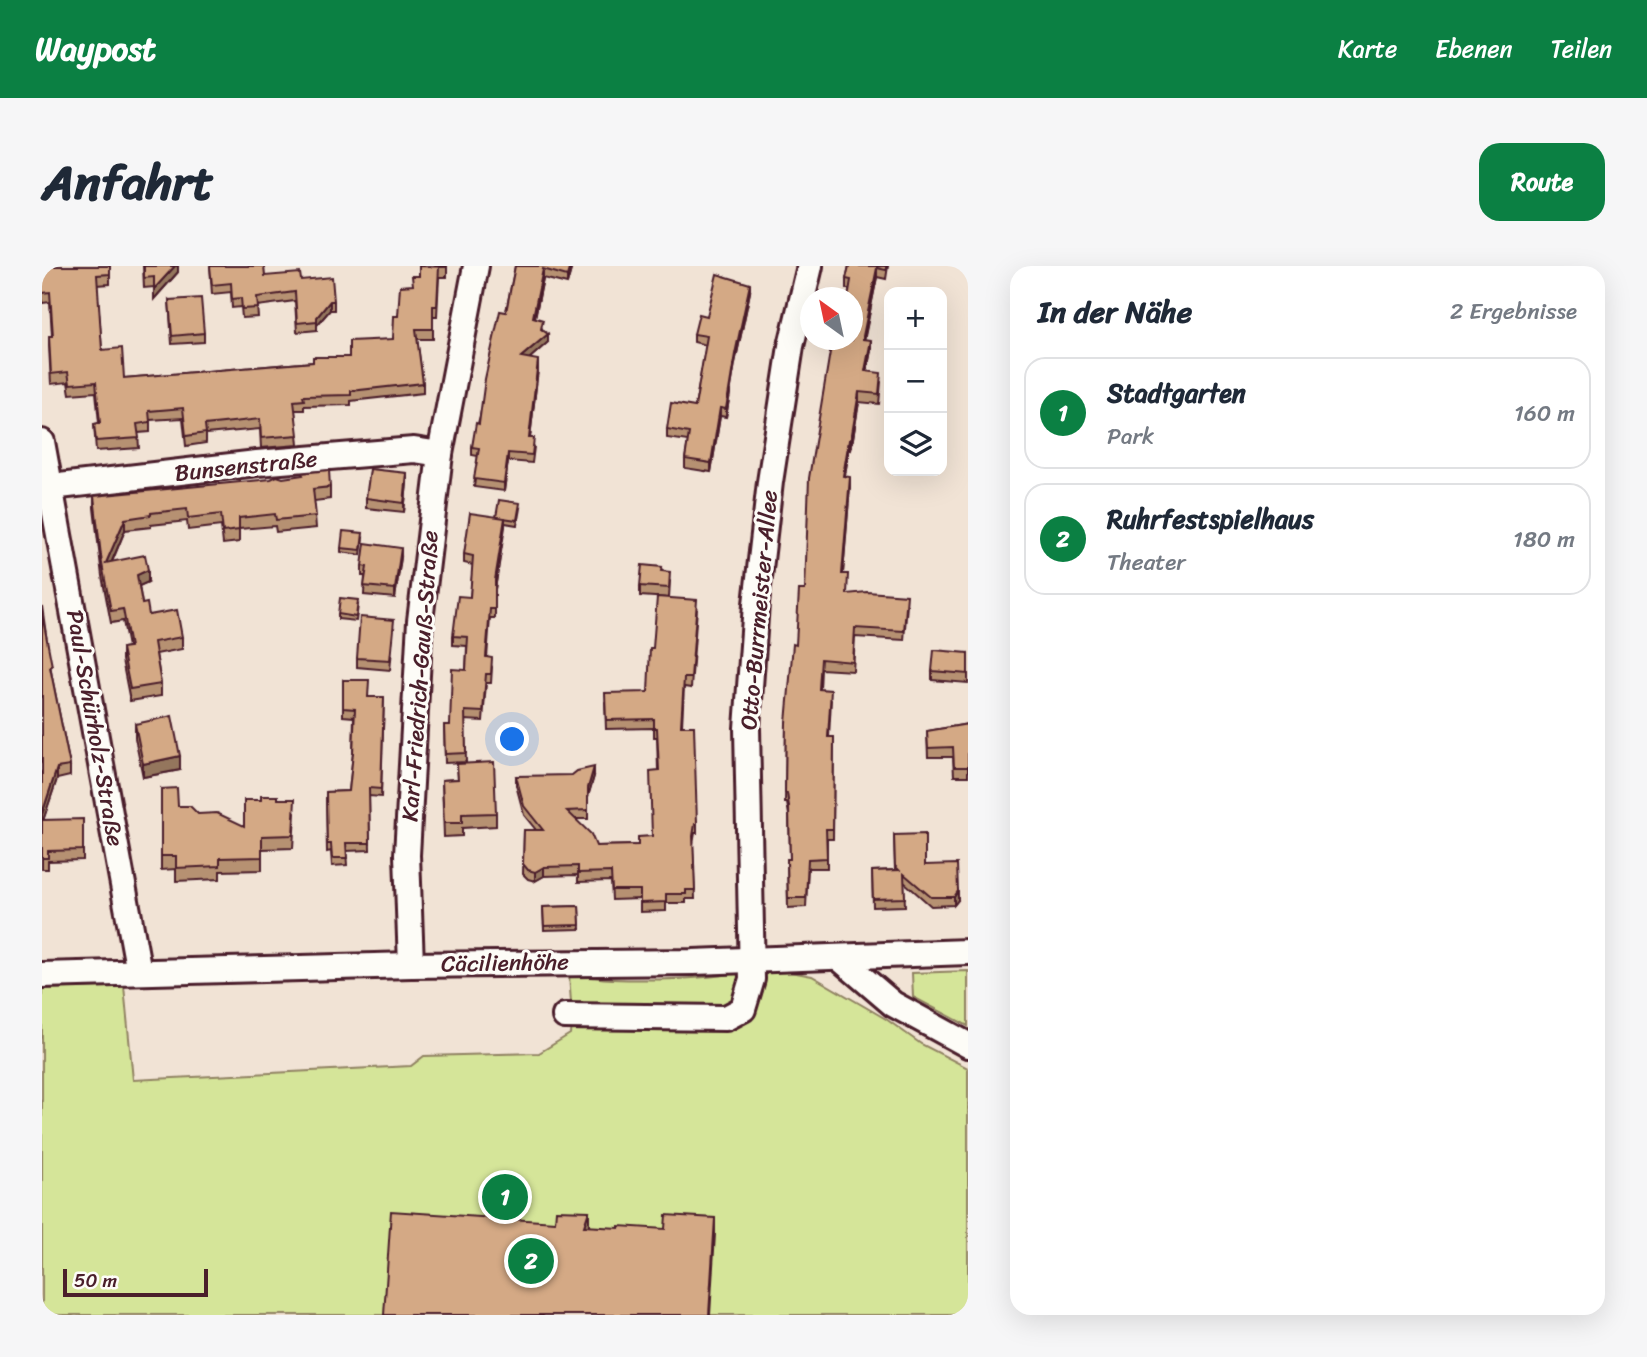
<!DOCTYPE html>
<html lang="de">
<head>
<meta charset="utf-8">
<style>
	:root { --surface:#fff; --page:#f6f6f7; --text:#1f2937; --muted:#747a83; --line:#e0e1e3; --accent:#0b8043 }
	body { margin:0; font-family:Sriracha,sans-serif; background:var(--page); color:var(--text) }
	.controls { position:absolute; right:21px; top:21px; display:grid; overflow:hidden; border-radius:14px; box-shadow:0 7px 28px #0002 }
	.controls button { width:63px; height:63px; display:grid; place-items:center; padding:0; border:0; border-bottom:2px solid var(--line); background:var(--surface); color:var(--text); font:35px sans-serif }
	.compass { position:absolute; left:758px; top:21px; width:63px; height:63px; border-radius:50%; background:var(--surface); box-shadow:0 7px 28px #0002; rotate:327deg }
	.scale { position:absolute; left:21px; bottom:18px; width:145px; box-sizing:border-box; padding-left:7px; border:4px solid #4a1f2b; border-top:0; font-size:19px; line-height:24px; white-space:nowrap; color:#4a1f2b; -webkit-text-stroke:5px #fdfcf7; paint-order:stroke }
	.you { position:absolute; left:471px; top:474px; width:24px; height:24px; margin:-18px; border:5px solid #fff; border-radius:50%; background:#1a73e8; box-shadow:0 0 0 10px #1a73e833 }
	.badge { display:grid; place-items:center; width:46px; height:46px; border-radius:50%; background:var(--accent); color:#fff; font-size:23px; font-weight:700 }
	.pin { position:absolute; translate:-50% -50%; border:4px solid #fff; box-shadow:0 2px 7px #0006 }
	.list { margin:0; padding:0; list-style:none }
	h2 { display:flex; justify-content:space-between; align-items:center; height:91px; margin:0; padding:0 28px; font-size:30px }
	h2 small { font-size:23px; font-weight:400; color:var(--muted) }
	.list li { display:grid; grid-template-columns:46px 1fr auto; gap:21px; align-items:center; box-sizing:border-box; height:112px; margin:0 14px 14px; padding:0 14px; border:2px solid var(--line); border-radius:21px }
	.list b { display:block; font-size:26px; white-space:nowrap }
	.list p { margin:0; font-size:23px; white-space:nowrap; color:var(--muted) }
	.list em { font-size:23px; font-style:normal; color:var(--muted) }
	.icon { flex:none; width:38px; height:38px; fill:none; stroke:currentColor; stroke-width:2; stroke-linecap:round; stroke-linejoin:round }
	.map { position:relative; flex:none; width:926px; height:1049px; overflow:hidden; border-radius:21px }
	header { display:flex; align-items:center; gap:42px; box-sizing:border-box; height:98px; padding:0 35px; background:var(--accent); color:#fff }
	header strong { font-size:33px }
	nav { display:flex; gap:38px; margin-inline-start:auto; font-size:24px }
	.intro { display:flex; align-items:center; justify-content:space-between; box-sizing:border-box; height:168px; padding:0 42px }
	h1 { margin:0; font-size:49px }
	.button { padding:18px 32px; border-radius:21px; background:var(--accent); color:#fff; font-size:24px; font-weight:700 }
	main { display:flex; gap:42px; padding:0 42px }
	aside { flex:1; background:var(--surface); border-radius:21px; box-shadow:0 7px 28px #0002 }
	.map>svg:first-child { display:block }
	.green { fill:#d5e599; stroke:#908262; stroke-width:2 }
	.lines { fill:none; stroke-linecap:round; stroke-linejoin:round }
	.minor-casing { stroke:#4a1f2b; stroke-width:30 }
	.minor { stroke:#fdfcf7; stroke-width:24 }
	.wall { fill:#b69172; stroke:#4a1f2b; stroke-width:2 }
	.shaded-wall { fill:#94765d; stroke:#4a1f2b; stroke-width:2 }
	.building { fill:#d4a985; stroke:#4a1f2b; stroke-width:2 }
	.labels { text-anchor:middle; dominant-baseline:central; stroke-width:6; stroke-linejoin:round; paint-order:stroke }
	.street-label { font-size:23px; fill:#4a1f2b; stroke:#fdfcf7 }
</style>
</head>
<body>
<header>
<strong>Waypost</strong>
<nav><a>Karte</a><a>Ebenen</a><a>Teilen</a></nav>
</header>
<div class="intro"><h1>Anfahrt</h1><a class="button">Route</a></div>
<main>
<div class="map">
<svg width="926" height="1049" viewBox="0 0 926 1049">
	<rect width="100%" height="100%" fill="#f1e3d5"/>
	<filter id="ink" filterUnits="userSpaceOnUse"><feTurbulence type="fractalNoise" baseFrequency=".0143" numOctaves="2"/><feDisplacementMap in="SourceGraphic" scale="14" xChannelSelector="R" yChannelSelector="G"/><feConvolveMatrix kernelMatrix="1 2 1 2 8 2 1 2 1" color-interpolation-filters="sRGB"/></filter>
	<g filter="url(#ink)">
		<!-- green -->
		<g class="green">
			<path d="M728 702 770 710 844 753 879 778 926 802V1049H0V723L82 720 91 814 369 800 382 790 497 787 528 768 530 750 527 709C542 709 556 713 570 713 623 715 677 712 728 702Z"/>
			<polygon points="926,705 926,760 871,731 870,707"/>
		</g>
		<g class="lines">
			<!-- minor casing -->
			<g class="minor-casing">
				<g id="minor">
					<polyline points="0,176 97,706"/>
					<polyline points="9,221 215,197 372,184 398,188"/>
					<polyline points="796,691 851,738 926,779"/>
					<polyline points="369,699 365,589 378,355 398,188 434,0"/>
					<polyline points="0,709 369,699 651,696 926,686"/>
					<polyline points="523,750 684,752 701,743 710,713 705,462 714,338 728,216 749,80 768,0"/>
				</g>
			</g>
			<!-- minor -->
			<use href="#minor" class="minor"/>
		</g>
		<!-- wall -->
		<g class="wall">
			<polygon points="0,0 68,8 68,18 55,19 60,84 82,112 271,96 307,91 351,73 356,50 371,19 377,10 377,0 405,0 405,11 397,11 395,50 391,50 391,73 375,73 381,117 381,127 309,135 309,139 262,140 262,144 253,144 256,179 219,182 218,163 164,168 164,177 144,180 141,152 108,154 108,166 96,167 97,182 54,185 52,158 57,157 54,126 28,128 26,116 9,118 7,80 7,70 10,70 8,36 0,37"/>
			<polygon points="101,0 136,0 136,6 112,33 112,21 102,22"/>
			<polygon points="168,0 223,10 259,14 292,35 292,44 288,44 275,59 275,64 255,66 253,35 215,40 216,51 200,52 199,41 190,42 189,26 170,28"/>
			<polygon points="473,0 530,0 525,18 501,12 493,52 501,64 506,76 487,93 496,103 488,172 492,181 490,197 466,195 462,225 432,221 436,190 430,189 430,181 464,46"/>
			<polygon points="807,0 846,0 844,13 835,11 822,73 829,84 825,105 839,116 837,138 817,136 809,184 807,183 803,210 808,220 801,308 805,328 865,339 862,374 813,371 811,405 779,403 778,424 789,434 787,471 792,471 791,573 785,573 785,602 766,602 764,641 746,642 745,593 748,593 747,549 745,537 743,537 744,457 763,324 810,74 807,23 804,23 804,13"/>
			<polygon points="708,26 693,97 684,151 678,150 669,206 643,202 643,193 646,175 625,172 625,163 653,141 664,79 652,76 652,68 665,50"/>
			<polygon points="127,34 162,67 162,76 130,78"/>
			<polygon points="365,217 362,246 324,242 324,232"/>
			<polygon points="288,221 288,233 272,235 274,262 234,266 233,260 197,263 197,276 181,278 179,260 146,264 145,255 109,259 109,261 83,264 70,296 106,316 97,320 100,338 107,349 140,371 140,383 114,388 119,418 119,430 88,435 80,394 80,382 86,381 81,355 69,357 60,310 52,242 52,230"/>
			<polygon points="478,242 475,259 463,257 453,323 453,352 448,352 445,392 450,401 449,417 444,417 441,455 423,454 424,496 403,497 402,459 408,459 424,404 425,380 411,379 411,370 428,331 431,299 422,297 422,288 454,251"/>
			<polygon points="321,272 319,289 299,286 299,282"/>
			<polygon points="359,291 353,332 322,329 323,310 320,310 320,300"/>
			<polygon points="620,305 628,315 627,332 598,330 598,320"/>
			<polygon points="316,339 314,355 296,353 296,348"/>
			<polygon points="0,340 10,411 28,500 28,510 15,513 1,554 41,584 41,594 6,595 6,603 0,603"/>
			<polygon points="655,343 649,422 642,421 640,460 655,558 655,567 653,567 651,578 653,633 644,633 644,637 624,637 624,645 598,646 598,633 570,634 569,615 536,616 536,609 502,610 493,615 486,613 481,608 482,564 494,564 482,549 474,519 474,510 552,510 546,530 546,553 534,553 554,580 596,579 610,570 616,504 615,471 612,471 612,462 564,463 563,436 606,426"/>
			<polygon points="352,363 348,404 315,401 315,392"/>
			<polygon points="926,387 926,417 890,414 890,405"/>
			<polygon points="301,414 327,431 342,431 339,531 327,530 328,584 304,585 305,599 290,600 289,585 285,586 284,526 307,525 311,487 312,451 301,450"/>
			<polygon points="93,458 138,504 101,511 93,472"/>
			<polygon points="926,458 926,510 912,510 911,491 886,491 885,465"/>
			<polygon points="415,498 454,547 454,560 420,562 420,570 402,571 400,514 416,513"/>
			<polygon points="119,523 136,540 156,548 202,560 219,534 236,533 253,547 251,582 220,583 220,604 178,605 178,613 134,615 134,603 119,604"/>
			<polygon points="852,569 916,634 912,639 889,640 862,616 863,640 831,641 830,605 853,604"/>
			<polygon points="537,640 538,663 502,664 501,641"/>
		</g>
		<!-- shaded-wall -->
		<g class="shaded-wall">
			<polygon points="133,0 136,0 136,6 112,33 112,23"/>
			<polygon points="528,0 530,0 525,18 525,10"/>
			<polygon points="835,2 835,11 821,80 821,70"/>
			<polygon points="501,3 501,12 491,60 491,51"/>
			<polygon points="708,18 708,26 693,97 684,151 684,143 693,88"/>
			<polygon points="288,35 288,44 275,59 275,51"/>
			<polygon points="506,68 506,76 479,100 479,91"/>
			<polygon points="829,74 829,84 823,115 823,105"/>
			<polygon points="496,94 496,103 487,180 487,172"/>
			<polygon points="817,126 817,136 809,184 809,174"/>
			<polygon points="678,142 678,150 669,206 669,197"/>
			<polygon points="807,174 807,183 801,220 801,210"/>
			<polygon points="466,187 466,195 462,225 462,217"/>
			<polygon points="365,207 365,217 362,246 362,237"/>
			<polygon points="808,211 808,220 800,318 800,308"/>
			<polygon points="463,252 463,261 453,323 453,352 453,314"/>
			<polygon points="83,253 83,264 64,309 64,297"/>
			<polygon points="359,282 359,291 353,332 353,323"/>
			<polygon points="106,304 106,316 95,321 95,309"/>
			<polygon points="138,490 138,504 101,511 101,498"/>
			<polygon points="552,501 552,510 546,531 546,522"/>
			<polygon points="15,502 15,513 0,558 0,548"/>
			<polygon points="502,601 502,610 493,615 493,606"/>
			<polygon points="916,625 916,634 912,639 912,631"/>
			<polygon points="547,945 547,962 542,960"/>
			<polygon points="673,952 673,968 668,1049 667,1049"/>
		</g>
		<!-- building -->
		<g class="building">
			<polygon points="0,0 68,0 68,8 55,9 60,84 80,82 82,112 271,96 271,91 307,91 307,75 351,73 352,50 356,50 358,20 371,19 370,10 377,10 377,0 405,1 397,1 395,40 391,40 391,63 374,63 381,117 309,125 309,129 261,130 262,134 252,135 256,169 219,172 218,153 163,159 164,167 144,170 141,142 107,145 108,156 95,158 97,172 54,175 52,158 58,157 54,116 28,118 26,106 9,108 7,70 11,70 8,26 0,27"/>
			<polygon points="102,0 133,0 112,23 112,11 102,12"/>
			<polygon points="168,0 222,0 223,10 258,7 259,14 290,11 292,35 288,35 275,51 275,55 255,57 253,26 215,31 216,42 200,43 199,32 190,33 189,17 170,19"/>
			<polygon points="473,0 528,0 525,10 501,3 491,51 501,54 499,63 506,68 479,91 496,94 487,172 492,172 490,189 466,187 462,217 432,213 437,182 430,181 434,157 437,158 443,113 458,45 464,46"/>
			<polygon points="807,0 844,0 844,4 835,2 821,70 821,73 829,74 823,105 839,107 837,128 817,126 809,174 807,174 801,210 808,211 800,308 806,308 805,328 825,326 865,329 862,365 813,362 811,396 779,393 777,423 789,424 786,471 792,471 791,563 784,563 785,592 766,593 764,632 746,632 745,593 748,593 747,540 745,527 743,527 744,457 751,378 754,379 757,324 763,324 767,212 790,74 810,74 810,32 806,32 809,14 804,13"/>
			<polygon points="675,8 708,18 693,88 684,143 678,142 669,197 643,193 647,167 625,163 629,137 653,141 665,70 652,68 657,48 665,50"/>
			<polygon points="159,32 162,67 130,70 127,34"/>
			<polygon points="328,203 365,207 362,237 324,232"/>
			<polygon points="287,204 288,221 271,223 274,250 234,254 233,248 197,252 197,264 181,266 179,248 146,252 145,243 109,247 109,249 83,253 64,297 103,289 106,304 95,309 100,338 105,337 107,349 135,344 140,371 112,376 119,418 88,423 80,382 88,381 81,343 69,345 60,298 52,230 229,213 235,210 241,212 261,209 260,207"/>
			<polygon points="457,234 478,237 475,254 454,251"/>
			<polygon points="428,247 463,252 453,314 453,343 448,343 444,391 450,392 449,408 444,408 441,446 423,445 424,487 403,488 402,459 408,459 410,403 424,404 426,371 411,370 416,330 428,331 431,290 422,288"/>
			<polygon points="301,265 321,267 319,284 299,282"/>
			<polygon points="323,277 359,282 353,323 322,320 325,301 320,300"/>
			<polygon points="600,299 620,301 619,305 628,306 627,322 598,320"/>
			<polygon points="615,331 655,334 649,412 642,412 639,460 652,460 655,558 653,558 651,570 653,624 644,624 644,628 624,628 624,636 598,637 598,624 570,624 569,606 536,607 536,600 502,601 493,606 486,604 481,598 482,564 501,564 482,540 474,510 530,509 535,505 552,501 546,522 546,544 525,545 549,568 554,580 596,579 596,571 610,570 608,505 617,504 615,462 612,462 612,453 564,454 563,427 606,426 608,382 611,382"/>
			<polygon points="298,332 316,334 314,351 296,348"/>
			<polygon points="0,348 10,400 8,401 28,500 15,502 0,548"/>
			<polygon points="318,351 352,354 348,394 315,392"/>
			<polygon points="892,384 926,387 926,408 890,405"/>
			<polygon points="301,414 327,414 326,431 342,431 339,523 327,522 328,577 304,577 305,592 290,592 289,578 285,578 284,526 307,525 311,487 313,443 301,442"/>
			<polygon points="130,450 138,490 101,498 93,458"/>
			<polygon points="926,458 926,501 912,501 911,481 886,482 885,465"/>
			<polygon points="452,496 454,547 420,548 420,557 402,557 400,514 416,513 415,498"/>
			<polygon points="135,522 136,540 148,540 156,548 175,547 202,560 202,534 219,534 219,530 236,530 236,533 253,533 251,569 220,570 220,591 178,592 178,600 134,602 134,590 119,590 119,523"/>
			<polygon points="41,553 41,584 6,585 6,592 0,592 0,554"/>
			<polygon points="883,568 883,599 915,598 916,625 912,631 889,631 862,608 863,632 831,633 830,605 857,604 853,600 852,569"/>
			<polygon points="537,640 538,659 502,660 501,641"/>
			<polygon points="514,944 547,945 542,960 577,962 577,960 623,963 624,949 673,952 667,1049 342,1049 349,945 513,956"/>
		</g>
	</g>
	<g class="labels">
		<!-- street labels -->
		<g class="street-label">
			<text transform="translate(204 200) rotate(-6)">Bunsenstraße</text>
			<text transform="translate(717 344) rotate(-85)">Otto-Burrmeister-Allee</text>
			<text transform="translate(378 410) rotate(-86)">Karl-Friedrich-Gauß-Straße</text>
			<text transform="translate(53 462) rotate(80)">Paul-Schürholz-Straße</text>
			<text transform="translate(463 697) rotate(-1)">Cäcilienhöhe</text>
		</g>
	</g>
</svg>
<div class="controls">
<button>+</button>
<button>−</button>
<button><svg class="icon" aria-label="layers" viewBox="0 0 24 24"><path d="M12 4l9 5-9 5-9-5zM3 14l9 5 9-5"/></svg></button>
</div>
<svg class="compass" viewBox="-18 -18 36 36"><path d="M0-13l5 13h-10z" fill="#e53935"/><path d="M0 13l5-13h-10z" fill="#747a83"/></svg>
<div class="scale">50 m</div>
<div class="you"></div>
<div class="pin badge" style="left:463px;top:931px">1</div>
<div class="pin badge" style="left:489px;top:995px">2</div>
</div>
<aside>
<h2>In der Nähe<small>2 Ergebnisse</small></h2>
<ul class="list">
<li><span class="badge">1</span><div><b>Stadtgarten</b><p>Park</p></div><em>160 m</em></li>
<li><span class="badge">2</span><div><b>Ruhrfestspielhaus</b><p>Theater</p></div><em>180 m</em></li>
</ul>
</aside>
</main>
</body>
</html>
